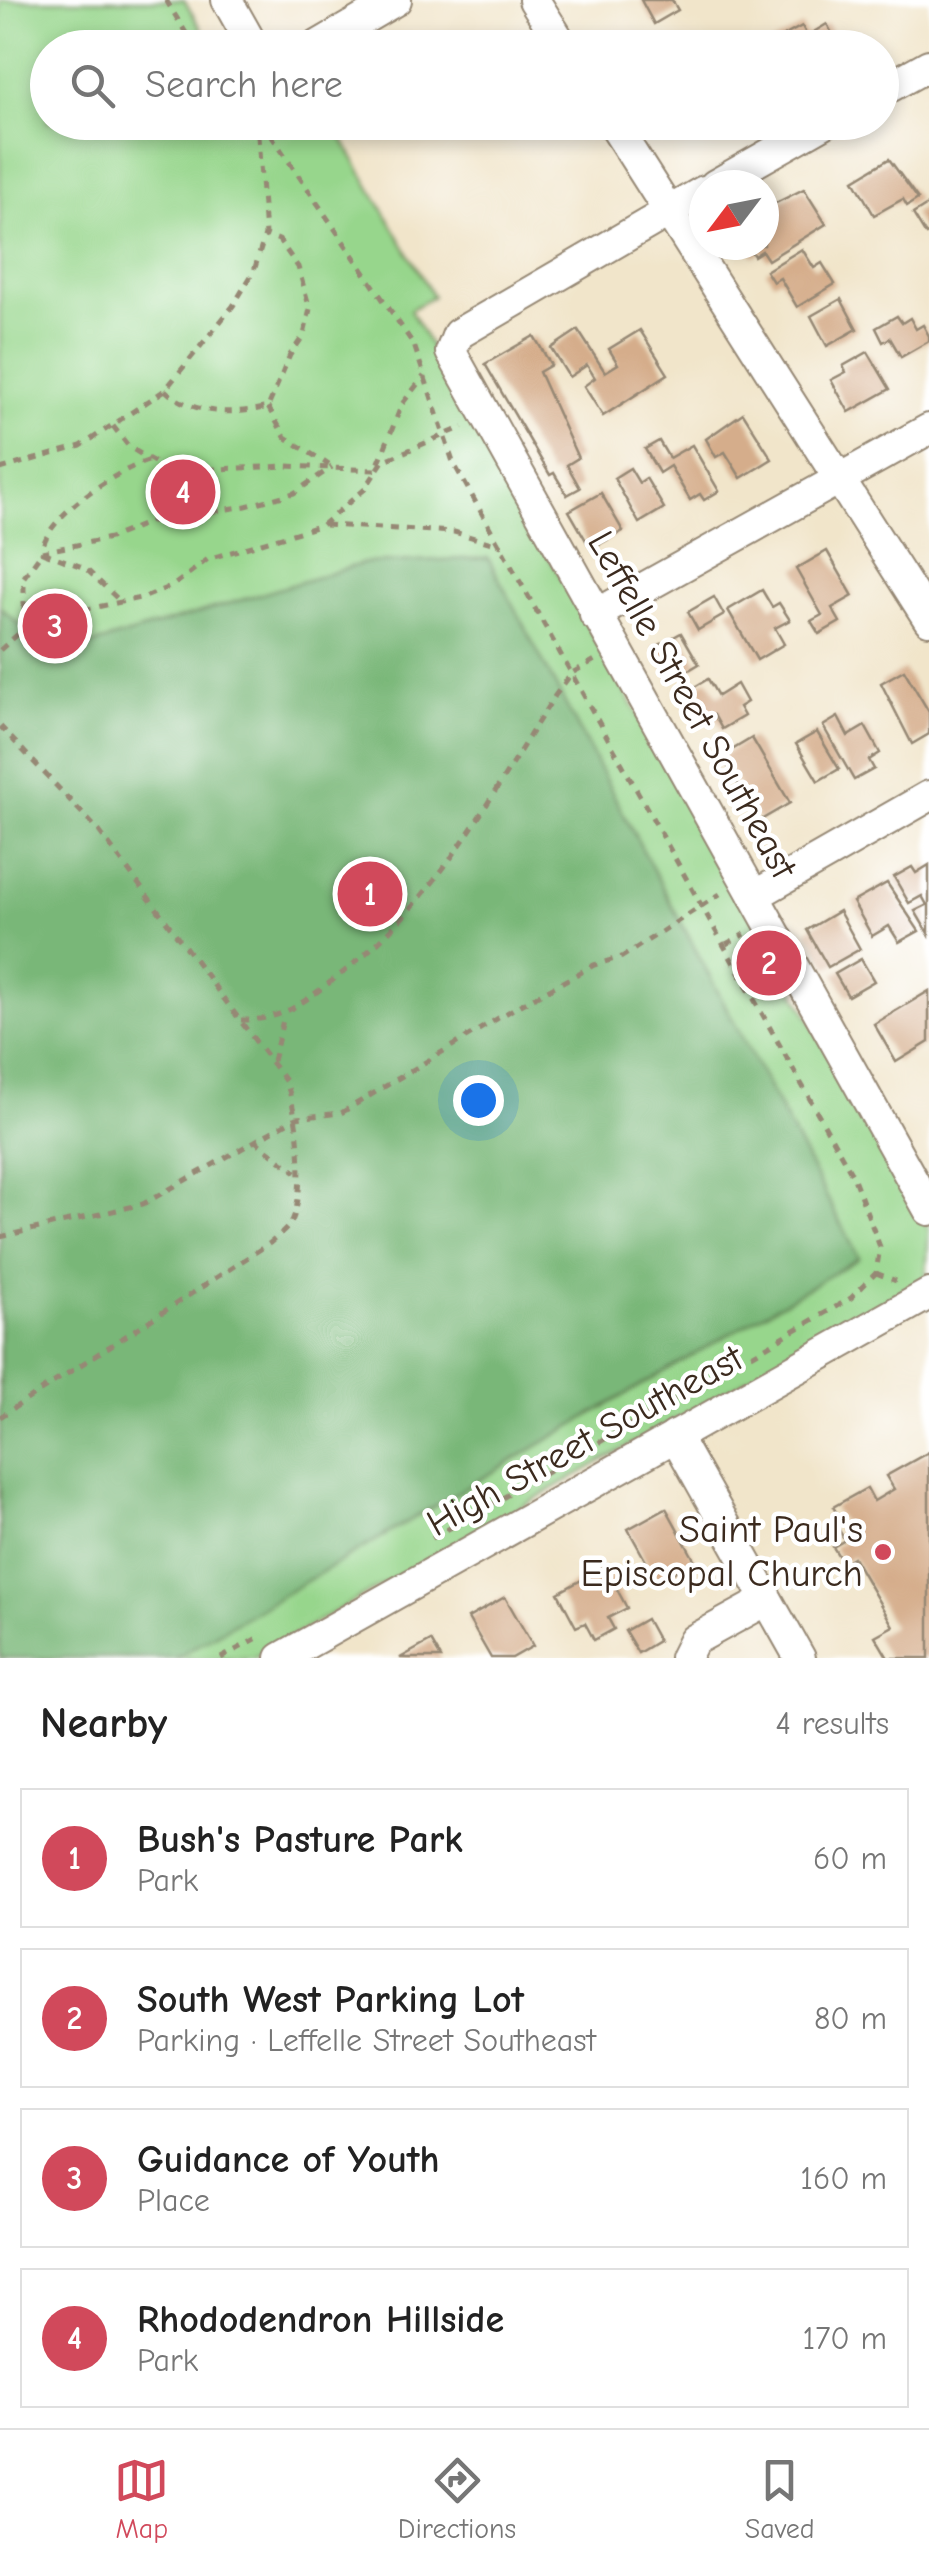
<!DOCTYPE html>
<html lang="en">
<head>
<meta charset="utf-8">
<style>
	:root { --surface:#fff; --page:#f6f6f6; --text:#222; --muted:#767676; --line:#e0e0e0; --accent:#d1495b }
	body { margin:0; font-family:"Comic Neue",sans-serif; background:var(--page); color:var(--text) }
	.compass { position:absolute; left:689px; top:170px; width:90px; height:90px; border-radius:50%; background:var(--surface); box-shadow:0 5px 15px #0003; rotate:238deg }
	.you { position:absolute; left:478px; top:1100px; width:35px; height:35px; margin:-25px; border:8px solid #fff; border-radius:50%; background:#1a73e8; box-shadow:0 0 0 15px #1a73e833 }
	.badge { display:grid; place-items:center; width:65px; height:65px; border-radius:50%; background:var(--accent); color:#fff; font-size:32px; font-weight:700 }
	.pin { position:absolute; translate:-50% -50%; border:5px solid #fff; box-shadow:0 2px 10px #0006 }
	.list { margin:0; padding:0; list-style:none }
	h2 { display:flex; justify-content:space-between; align-items:center; height:130px; margin:0; padding:0 40px; font-size:42px }
	h2 small { font-size:32px; font-weight:400; color:var(--muted) }
	.list li { display:grid; grid-template-columns:65px 1fr auto; gap:30px; align-items:center; box-sizing:border-box; height:140px; margin:0 20px 20px; padding:0 20px; border:2px solid var(--line); border-radius:0px }
	.list b { display:block; font-size:38px; white-space:nowrap }
	.list p { margin:0; font-size:32px; white-space:nowrap; color:var(--muted) }
	.list em { font-size:32px; font-style:normal; color:var(--muted) }
	.icon { flex:none; width:55px; height:55px; fill:none; stroke:currentColor; stroke-width:2; stroke-linecap:round; stroke-linejoin:round }
	.map { position:relative; flex:none; width:929px; height:1658px; overflow:hidden }
	.search { position:absolute; background:var(--surface); box-shadow:0 5px 15px #0003; left:30px; right:30px; top:30px; height:110px; display:flex; align-items:center; gap:25px; box-sizing:border-box; padding:0 35px; border-radius:55px; color:var(--muted); font-size:38px }
	.sheet { height:770px; background:var(--surface) }
	nav { display:flex; justify-content:space-around; align-items:center; box-sizing:border-box; height:140px; border-top:2px solid var(--line); background:var(--surface); font-size:28px; color:var(--muted) }
	nav a { display:grid; justify-items:center; gap:5px }
	nav .on { color:var(--accent) }
	.map>svg:first-child { display:block }
	.green { fill:#97d68c; stroke:#698055; stroke-width:2.5 }
	.forest { fill:#79b778; stroke:#5a704b; stroke-width:2.5 }
	.building { fill:#d5ad8b }
	.lines { fill:none; stroke-linecap:round; stroke-linejoin:round }
	.minor-casing { stroke:#968874; stroke-width:34 }
	.path { stroke:#968874; stroke-width:5; stroke-dasharray:8 8; stroke-linecap:butt }
	.minor { stroke:#fff; stroke-width:30 }
	.poi-dot { fill:#d1495b; stroke:#fff; stroke-width:4 }
	.labels { text-anchor:middle; dominant-baseline:central; stroke-width:9; stroke-linejoin:round; paint-order:stroke }
	.street-label { font-size:38px; fill:#3b2a1e; stroke:#fff }
	.poi-label { font-size:38px; fill:#3b2a1e; stroke:#fff; text-anchor:end }
</style>
</head>
<body>
<div class="map">
<svg width="929" height="1658" viewBox="0 0 929 1658">
	<rect width="100%" height="100%" fill="#fff"/>
	<filter id="ink" filterUnits="userSpaceOnUse"><feTurbulence type="fractalNoise" baseFrequency=".01" numOctaves="2"/><feDisplacementMap in="SourceGraphic" scale="20" xChannelSelector="R" yChannelSelector="G"/><feConvolveMatrix kernelMatrix="1 2 1 2 8 2 1 2 1" color-interpolation-filters="sRGB"/></filter>
	<filter id="wash" filterUnits="userSpaceOnUse"><feTurbulence type="fractalNoise" baseFrequency=".0048" numOctaves="4" result="noise"/><feDisplacementMap in="SourceGraphic" scale="40" xChannelSelector="R" yChannelSelector="G"/><feGaussianBlur stdDeviation="2.25" result="paint"/><feColorMatrix in="noise" values="0 0 0 0 0 0 0 0 0 0 0 0 0 0 0 0 0 1.4 0 .05"/><feComposite in="paint" operator="in"/></filter>
	<g filter="url(#wash)">
		<rect width="100%" height="100%" fill="#f1e5ca"/>
		<!-- green -->
		<polygon class="green" points="0,0 184,0 212,47 48,48 48,122 333,123 433,296 410,310 929,1230 926,1278 253,1658 0,1658"/>
		<!-- forest -->
		<polygon class="forest" points="488,558 859,1258 175,1658 0,1658 0,607 55,656 364,563"/>
		<g id="blocks">
			<!-- building -->
			<g class="building">
				<polygon points="641,0 672,0 678,10 654,24"/>
				<polygon points="827,24 840,48 769,44 802,26 807,36"/>
				<polygon points="679,122 714,122 688,137"/>
				<polygon points="889,159 918,199 907,206 903,199 874,215 854,180"/>
				<polygon points="804,189 826,224 768,260 762,251 754,256 747,245 764,245 764,209"/>
				<polygon points="929,204 929,233 926,235 913,214"/>
				<polygon points="802,249 814,268 822,263 835,284 797,307 780,278 773,282 766,271"/>
				<polygon points="841,299 857,329 827,346 811,316"/>
				<polygon points="897,316 902,323 910,318 916,329 923,325 929,336 929,341 901,357 890,338 883,342 876,328"/>
				<polygon points="578,330 605,372 618,364 609,349 640,330 668,374 603,416 584,386 595,378 587,365 569,377 551,348"/>
				<polygon points="534,336 551,365 539,372 578,458 567,465 580,488 567,495 554,473 550,475 485,364"/>
				<polygon points="868,352 890,389 849,412 831,380 846,372 843,366"/>
				<polygon points="743,413 772,459 741,478 725,452 716,457 706,439"/>
				<polygon points="659,441 669,458 692,445 719,491 704,500 700,494 690,500 670,466 659,473 645,449"/>
				<polygon points="630,468 639,483 646,478 664,508 639,523 614,478"/>
				<polygon points="601,493 623,531 591,549 569,511"/>
				<polygon points="827,551 853,596 832,608 840,622 819,634 811,621 822,615 796,569"/>
				<polygon points="762,590 772,607 779,603 790,620 775,628 784,644 757,660 728,610"/>
				<polygon points="714,597 724,615 698,630 688,612"/>
				<polygon points="681,633 699,664 672,680 654,648"/>
				<polygon points="904,670 929,712 929,734 912,744 881,683"/>
				<polygon points="708,679 718,696 737,684 747,702 739,707 744,716 722,729 714,715 698,724 681,695"/>
				<polygon points="838,717 848,736 865,726 880,753 869,760 874,769 854,780 823,726"/>
				<polygon points="817,732 839,769 818,781 796,744"/>
				<polygon points="752,738 790,803 759,821 722,756"/>
				<polygon points="929,865 929,935 915,911 927,905 922,896 909,903 894,877 912,867 916,873"/>
				<polygon points="887,883 919,931 899,942 889,926 872,936 853,902"/>
				<polygon points="839,911 860,949 828,967 807,930"/>
				<polygon points="861,959 874,981 848,996 835,974"/>
				<polygon points="929,991 929,1042 896,1062 874,1024"/>
				<polygon points="929,1452 929,1658 888,1658 875,1636 893,1626 853,1557 843,1563 833,1547 845,1540 837,1527 843,1523 833,1507 867,1488 874,1501 894,1489 886,1476"/>
				<polygon points="666,1508 695,1561 657,1581 628,1529"/>
				<polygon points="605,1567 627,1608 608,1618 614,1629 594,1640 585,1623 576,1627 558,1593"/>
				<polygon points="505,1597 533,1646 512,1658 491,1658 468,1618"/>
				<polygon points="646,1619 658,1641 638,1653 625,1631"/>
				<polygon points="431,1641 441,1658 400,1658"/>
			</g>
		</g>
	</g>
	<g filter="url(#ink)">
		<use href="#blocks" fill-opacity="0" stroke="#968874" stroke-width="2.5"/>
		<g class="lines">
			<!-- minor casing -->
			<g class="minor-casing">
				<g id="minor">
					<polyline points="227,0 254,48"/>
					<polyline points="534,0 564,48"/>
					<polyline points="314,48 396,0"/>
					<polyline points="882,91 929,65"/>
					<polyline points="612,122 929,620"/>
					<polyline points="715,185 826,122"/>
					<polyline points="704,191 458,334 451,352 929,1210"/>
					<polyline points="595,615 929,429"/>
					<polyline points="754,896 929,796"/>
					<polyline points="675,1436 800,1658"/>
					<polyline points="281,1658 929,1294"/>
					<polyline points="685,1658 694,1640 767,1600"/>
				</g>
			</g>
			<!-- path -->
			<g class="path">
				<polyline points="166,0 195,48"/>
				<polyline points="262,122 414,345 453,462 853,1176 880,1247 876,1273 851,1298 429,1540"/>
				<path d="M165 390C191 415 234 415 268 407L290 355 304 335 310 309 298 267 279 240 265 235"/>
				<polyline points="268,407 285,437 329,465"/>
				<polyline points="113,426 129,447 169,471 287,466 376,470 402,404 424,376"/>
				<path d="M148 461C117 470 44 517 42 552L110 538 152 521 246 506 294 493 332 467"/>
				<polyline points="0,469 81,446 165,390 233,306 254,271 265,235 257,122"/>
				<polyline points="325,525 454,532 502,546"/>
				<polyline points="24,625 24,577 42,552 85,568 122,603"/>
				<polyline points="0,650 34,620 145,597 174,585 208,559 322,525 365,489 383,461 463,427"/>
				<path d="M0 726 99 831 286 1082C298 1113 307 1189 292 1221 287 1230 277 1237 270 1243L0 1417"/>
				<polyline points="726,944 745,934"/>
				<path d="M241 1020C279 1021 300 1005 329 983 439 902 482 808 554 697L572 673 595 660"/>
				<polyline points="273,1061 284,1016"/>
				<polyline points="254,1140 296,1172"/>
				<polyline points="0,1237 143,1204 296,1118 341,1113 520,1005 594,965 622,957 720,894"/>
				<polyline points="876,1273 896,1281"/>
				<polyline points="221,1658 263,1635"/>
			</g>
			<!-- minor -->
			<use href="#minor" class="minor"/>
		</g>
	</g>
	<!-- markers -->
	<circle class="poi-dot" cx="883" cy="1552" r="10"/>
	<g class="labels">
		<!-- street labels -->
		<g class="street-label">
			<text transform="translate(692 705) rotate(61)">Leffelle Street Southeast</text>
			<text transform="translate(585 1441) rotate(-29)">High Street Southeast</text>
		</g>
		<!-- poi labels -->
		<g class="poi-label">
			<text x="863" y="1530">Saint Paul's<tspan x="863" dy="44">Episcopal Church</tspan></text>
		</g>
	</g>
</svg>
<svg class="compass" viewBox="-18 -18 36 36"><path d="M0-13l5 13h-10z" fill="#e53935"/><path d="M0 13l5-13h-10z" fill="#767676"/></svg>
<div class="you"></div>
<div class="pin badge" style="left:370px;top:894px">1</div>
<div class="pin badge" style="left:769px;top:963px">2</div>
<div class="pin badge" style="left:55px;top:626px">3</div>
<div class="pin badge" style="left:183px;top:492px">4</div>
<div class="search"><svg class="icon" aria-label="search" viewBox="0 0 24 24"><circle cx="10" cy="10" r="6"/><path d="M15 15l6 6"/></svg>Search here</div>
</div>
<section class="sheet">
<h2>Nearby<small>4 results</small></h2>
<ul class="list">
<li><span class="badge">1</span><div><b>Bush's Pasture Park</b><p>Park</p></div><em>60 m</em></li>
<li><span class="badge">2</span><div><b>South West Parking Lot</b><p>Parking · Leffelle Street Southeast</p></div><em>80 m</em></li>
<li><span class="badge">3</span><div><b>Guidance of Youth</b><p>Place</p></div><em>160 m</em></li>
<li><span class="badge">4</span><div><b>Rhododendron Hillside</b><p>Park</p></div><em>170 m</em></li>
</ul>
</section>
<nav>
<a class="on"><svg class="icon" aria-label="map" viewBox="0 0 24 24"><path d="M3 6l6-2 6 2 6-2v14l-6 2-6-2-6 2zM9 4v14M15 6v14"/></svg>Map</a>
<a><svg class="icon" aria-label="directions" viewBox="0 0 24 24"><path d="M12 3l9 9-9 9-9-9zM9 14v-3h6M13 9l2 2-2 2"/></svg>Directions</a>
<a><svg class="icon" aria-label="saved" viewBox="0 0 24 24"><path d="M7 4h10v16l-5-4-5 4z"/></svg>Saved</a>
</nav>
</body>
</html>
